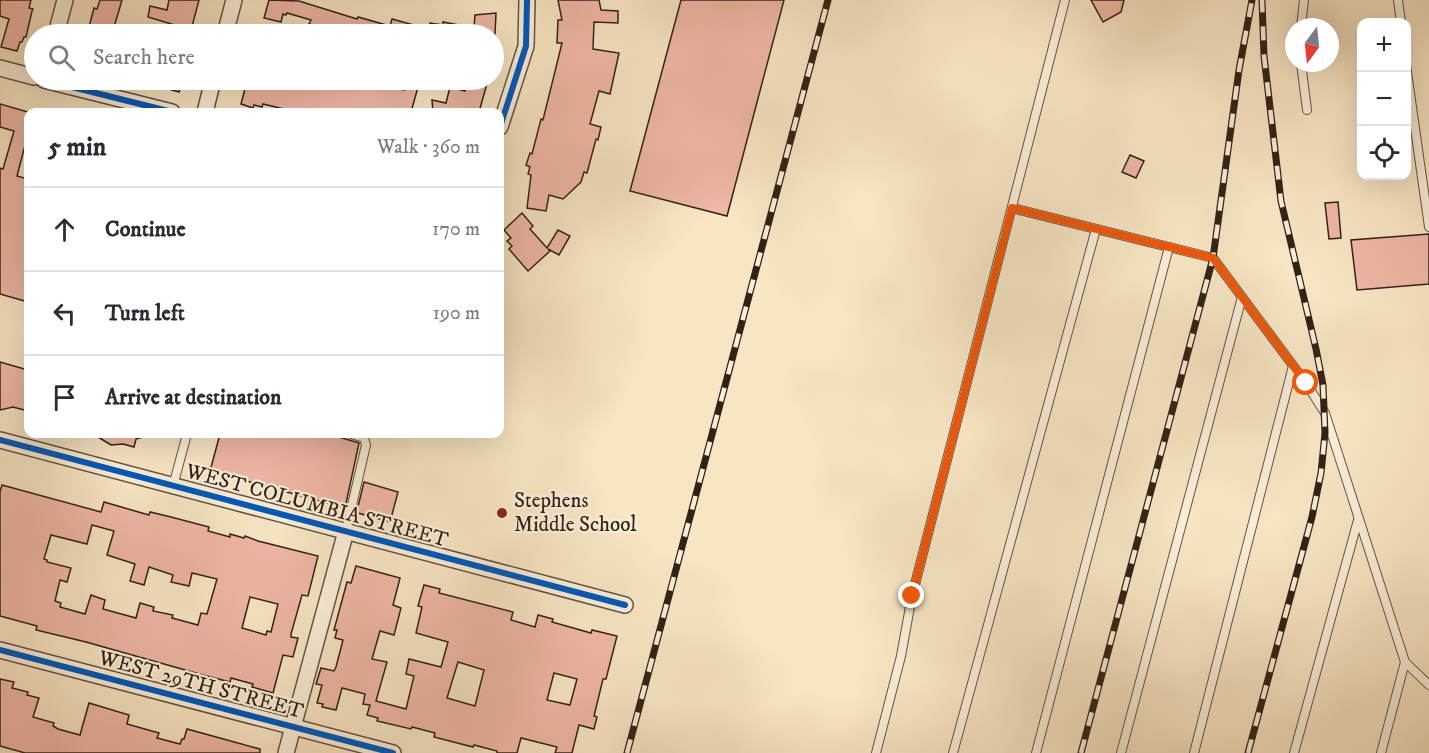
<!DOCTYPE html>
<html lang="en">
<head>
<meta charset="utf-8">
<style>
	:root { --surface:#fff; --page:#f7f7f7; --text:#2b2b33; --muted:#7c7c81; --line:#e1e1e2 }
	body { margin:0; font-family:"IM FELL DW Pica",serif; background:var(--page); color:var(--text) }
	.controls { position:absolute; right:18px; top:18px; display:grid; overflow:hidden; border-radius:12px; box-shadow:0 6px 24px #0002 }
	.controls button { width:54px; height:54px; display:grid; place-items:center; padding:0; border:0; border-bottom:2px solid var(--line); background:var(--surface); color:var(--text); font:30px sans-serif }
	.compass { position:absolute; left:1285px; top:18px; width:54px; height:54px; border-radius:50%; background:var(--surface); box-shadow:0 6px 24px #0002; rotate:195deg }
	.stop { position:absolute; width:18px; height:18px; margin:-14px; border:4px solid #ea580c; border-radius:50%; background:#fff }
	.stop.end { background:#ea580c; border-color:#fff; box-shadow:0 2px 6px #0008 }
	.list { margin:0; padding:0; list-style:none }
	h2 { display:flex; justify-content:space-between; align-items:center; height:78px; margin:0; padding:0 24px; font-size:26px }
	h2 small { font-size:20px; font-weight:400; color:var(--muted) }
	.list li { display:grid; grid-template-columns:39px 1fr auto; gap:18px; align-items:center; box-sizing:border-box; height:84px; padding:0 24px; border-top:2px solid var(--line) }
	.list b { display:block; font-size:22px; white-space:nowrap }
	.list em { font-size:20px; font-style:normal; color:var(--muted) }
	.icon { flex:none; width:33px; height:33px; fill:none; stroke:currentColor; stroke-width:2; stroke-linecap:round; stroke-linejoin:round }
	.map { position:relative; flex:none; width:1429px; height:753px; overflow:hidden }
	.search { position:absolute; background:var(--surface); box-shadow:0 6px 24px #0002; left:24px; top:24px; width:480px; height:66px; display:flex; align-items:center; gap:15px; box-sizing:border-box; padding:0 21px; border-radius:33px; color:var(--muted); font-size:22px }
	.panel { position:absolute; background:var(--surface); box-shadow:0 6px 24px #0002; left:24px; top:108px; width:480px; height:330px; border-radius:12px }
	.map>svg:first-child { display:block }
	.building { fill:#efb7a6; stroke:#322215; stroke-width:1.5; fill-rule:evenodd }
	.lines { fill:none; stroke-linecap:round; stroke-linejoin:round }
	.lane-casing { stroke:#645341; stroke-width:10 }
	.street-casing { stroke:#645341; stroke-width:18 }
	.lane { stroke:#faeed9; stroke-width:8 }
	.street { stroke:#faeed9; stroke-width:15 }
	.rail-casing { stroke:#322215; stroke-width:7 }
	.rail { stroke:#faeed9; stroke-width:4.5; stroke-dasharray:14; stroke-linecap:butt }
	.cycleway-casing { stroke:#faeed9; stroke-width:10 }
	.cycleway { stroke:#0057b8; stroke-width:6 }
	.route { stroke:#ea580c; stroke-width:8 }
	.poi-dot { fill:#8f2418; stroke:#faeed9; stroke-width:2 }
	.labels { text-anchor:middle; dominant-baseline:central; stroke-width:4.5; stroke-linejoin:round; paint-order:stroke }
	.poi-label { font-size:21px; fill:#322215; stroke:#faeed9; text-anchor:start }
	.street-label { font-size:21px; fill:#322215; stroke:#faeed9 }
</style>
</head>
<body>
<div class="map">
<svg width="1429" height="753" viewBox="0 0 1429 753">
	<rect width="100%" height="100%" fill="#f8e5c4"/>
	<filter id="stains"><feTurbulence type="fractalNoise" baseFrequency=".00333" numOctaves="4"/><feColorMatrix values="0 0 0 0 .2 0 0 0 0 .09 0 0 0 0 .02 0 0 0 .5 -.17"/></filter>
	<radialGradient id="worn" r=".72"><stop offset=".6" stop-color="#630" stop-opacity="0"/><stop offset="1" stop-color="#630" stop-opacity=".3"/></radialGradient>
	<!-- building -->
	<g class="building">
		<polygon points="0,0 31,0 29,8 33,9 32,11 26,37 24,37 22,42 20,42 17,51 1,47 9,19 0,16"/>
		<polygon points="100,0 122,0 112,34 89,27 94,8 97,9"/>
		<polygon points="169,0 199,0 190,34 175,34 178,26 148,17 150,6 167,10"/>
		<polygon points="269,0 299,1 357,19 358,17 390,26 392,19 428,29 430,23 443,25 443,22 474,28 475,15 496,13 495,34 319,34 317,26 309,24 311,20 287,13 286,15 283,14 281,22 264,18"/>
		<polygon points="558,0 599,0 601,10 618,11 618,23 594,22 593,49 619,53 610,94 599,91 590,124 601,127 598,140 596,139 587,173 584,172 581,182 563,199 549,195 546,211 527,208 531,175 528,174 530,167 526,165 530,153 532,154 541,119 543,120 562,43 557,43 558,20 562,20"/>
		<polygon points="681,0 784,0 727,216 630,191"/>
		<polygon points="1091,0 1124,0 1121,12 1103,22"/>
		<polygon points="149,80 183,80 179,92 148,83"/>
		<polygon points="298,80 382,80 381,84 404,90 407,80 420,80 411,112 296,112 263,104 262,107 254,105 253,108 241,104 247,81 270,86 271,83 295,89"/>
		<polygon points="468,80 488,80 479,112 433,112 432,100 446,103 450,87 465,91"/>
		<polygon points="0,104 28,112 28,134 17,176 28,179 28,302 0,294 0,168 3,169 14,131 0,127"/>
		<polygon points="1130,155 1144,161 1136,178 1122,172"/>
		<polygon points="1338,202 1341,238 1329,239 1325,203"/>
		<polygon points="522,213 533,226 530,229 547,248 558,230 570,236 559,255 548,249 550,251 528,271 509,249 512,246 507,241 511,238 504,230"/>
		<polygon points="1429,234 1429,284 1357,290 1351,240"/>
		<polygon points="0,362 28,370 28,411 13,407 0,410"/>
		<polygon points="98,434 147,434 147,436 136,439 134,447 123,444 111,445 98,437"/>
		<polygon points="220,434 329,434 359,443 345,508 210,471"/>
		<polygon points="364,482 398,492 390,522 358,513 357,511"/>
		<path d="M2 485 101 512 104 502 149 515 150 512 171 517 209 527 208 531 230 537V534L244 538 245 536 258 541 318 556 308 596 302 595 291 634V637L298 638 293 657 283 655 273 693 252 687 253 684 231 678 230 682 203 675 86 642 36 630 37 626 0 616V492ZM92 525 114 531 107 555 135 564 130 581 144 585 149 567 173 575 171 582 189 586 192 573 217 579 207 614 201 613 198 625 172 618 173 615 153 611 154 607 140 603 136 618 103 609 105 600 91 595 85 614 60 607 61 603 55 601 60 580 67 582 71 568 47 562V560L44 559 51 535 87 544ZM250 597 278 604 271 632 267 631 266 635 242 628Z"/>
		<path d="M356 566 400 578 393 605 401 608 394 635 380 631 372 659 387 662 376 701 406 709 414 676 406 674 409 659 441 667 448 642 416 633 422 607 418 606 424 585 440 589 439 593 513 612 511 620 535 627 538 615 553 619 552 622 591 633 592 630 617 636 606 679H603L594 716 597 717 594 729 579 725 572 753H555L557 747 521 738 517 753H497V751L474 745 473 747 434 737 435 733 412 727 411 729 377 721 378 718 367 715 370 705 363 704 365 694 342 688 336 710 322 707 323 704 317 703 322 685 316 684 321 668 334 671 336 667 343 640 335 638 337 630H334L347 582 351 583ZM458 662 484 670 475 706 447 698ZM554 673 577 679 570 705 547 700Z"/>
		<polygon points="0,679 14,682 12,688 28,692 27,695 39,698 33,717 54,723 53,726 58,729 80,735 89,703 129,715 127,724 159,733 157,738 180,744 182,739 184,739 187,729 260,749 260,753 25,753 0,746"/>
	</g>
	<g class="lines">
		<!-- lane casing -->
		<g class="lane-casing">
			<g id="lane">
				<polyline points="1398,0 1401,22"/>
				<polyline points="1301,27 1304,0"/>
				<polyline points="1301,63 1307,110"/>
				<polyline points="1406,65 1429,227"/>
				<polyline points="1012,208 1213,258 1306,383 1325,413 1405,662 1429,685"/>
				<polyline points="173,486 187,434"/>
				<polyline points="346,531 366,445 364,438 351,434"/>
				<polyline points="876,753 901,656 912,596 1065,0"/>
				<polyline points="953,753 1096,229"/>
				<polyline points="1036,753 1169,247"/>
				<polyline points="1121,753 1242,297"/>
				<polyline points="1194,753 1293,366"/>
				<polyline points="1294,753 1358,520"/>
				<polyline points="1381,753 1405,662"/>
			</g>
		</g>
		<!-- street casing -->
		<g class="street-casing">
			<g id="street">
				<polyline points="56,34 65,0"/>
				<polyline points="225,34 234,0"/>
				<polyline points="0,68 34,77"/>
				<polyline points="44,80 172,112"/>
				<polyline points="205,112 213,80"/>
				<polyline points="500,127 526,46 527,0"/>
				<polyline points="0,440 625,605"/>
				<polyline points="0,650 393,753"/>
				<polyline points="286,753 346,531"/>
			</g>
		</g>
		<!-- lane -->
		<use href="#lane" class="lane"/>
		<!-- street -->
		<use href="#street" class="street"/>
		<!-- rail casing -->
		<g class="rail-casing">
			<g id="rail">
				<polyline points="627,753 828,0"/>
				<polyline points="1081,753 1213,258 1239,70 1252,0"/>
				<polyline points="1248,753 1312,517 1321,473 1325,433 1323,385 1316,349 1281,201 1264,56 1262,0"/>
			</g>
		</g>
		<!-- rail -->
		<use href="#rail" class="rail"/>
		<!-- cycleway casing -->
		<g class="cycleway-casing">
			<g id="cycleway">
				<polyline points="44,80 172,112"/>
				<polyline points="500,127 526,46 527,0"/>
				<polyline points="0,440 625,605"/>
				<polyline points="0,650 393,753"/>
			</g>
		</g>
		<!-- cycleway -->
		<use href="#cycleway" class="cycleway"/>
	</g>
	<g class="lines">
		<!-- route -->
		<polyline class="route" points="912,596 1012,208 1213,258 1306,383"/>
	</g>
	<!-- markers -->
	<circle class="poi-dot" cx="502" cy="513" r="6"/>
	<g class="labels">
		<!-- poi labels -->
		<g class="poi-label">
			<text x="514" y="501">Stephens<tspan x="514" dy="24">Middle School</tspan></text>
		</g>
		<!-- street labels -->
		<g class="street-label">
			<text transform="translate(317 506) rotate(15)">WEST COLUMBIA STREET</text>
			<text transform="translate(201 685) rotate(15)">WEST 29TH STREET</text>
		</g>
	</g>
	<rect width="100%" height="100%" filter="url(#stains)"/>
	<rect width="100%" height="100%" fill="url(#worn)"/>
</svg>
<div class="controls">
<button>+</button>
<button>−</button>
<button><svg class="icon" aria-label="locate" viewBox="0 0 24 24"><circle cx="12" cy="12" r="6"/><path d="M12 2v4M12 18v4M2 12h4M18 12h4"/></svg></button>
</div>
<svg class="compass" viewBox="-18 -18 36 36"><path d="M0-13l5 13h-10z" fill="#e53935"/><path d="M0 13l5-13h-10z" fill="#7c7c81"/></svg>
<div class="stop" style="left:1306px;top:383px"></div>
<div class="stop end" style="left:912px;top:596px"></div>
<div class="search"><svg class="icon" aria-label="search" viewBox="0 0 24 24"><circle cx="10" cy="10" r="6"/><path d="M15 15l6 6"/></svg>Search here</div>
<section class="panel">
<h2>5 min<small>Walk · 360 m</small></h2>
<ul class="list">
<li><svg class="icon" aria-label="ahead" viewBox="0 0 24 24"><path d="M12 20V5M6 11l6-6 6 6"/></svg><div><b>Continue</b></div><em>170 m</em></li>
<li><svg class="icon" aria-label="left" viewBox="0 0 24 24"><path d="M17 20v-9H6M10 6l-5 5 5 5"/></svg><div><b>Turn left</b></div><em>190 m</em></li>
<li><svg class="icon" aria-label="arrive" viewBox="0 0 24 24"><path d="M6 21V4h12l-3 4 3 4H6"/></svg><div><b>Arrive at destination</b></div></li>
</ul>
</section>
</div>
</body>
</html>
